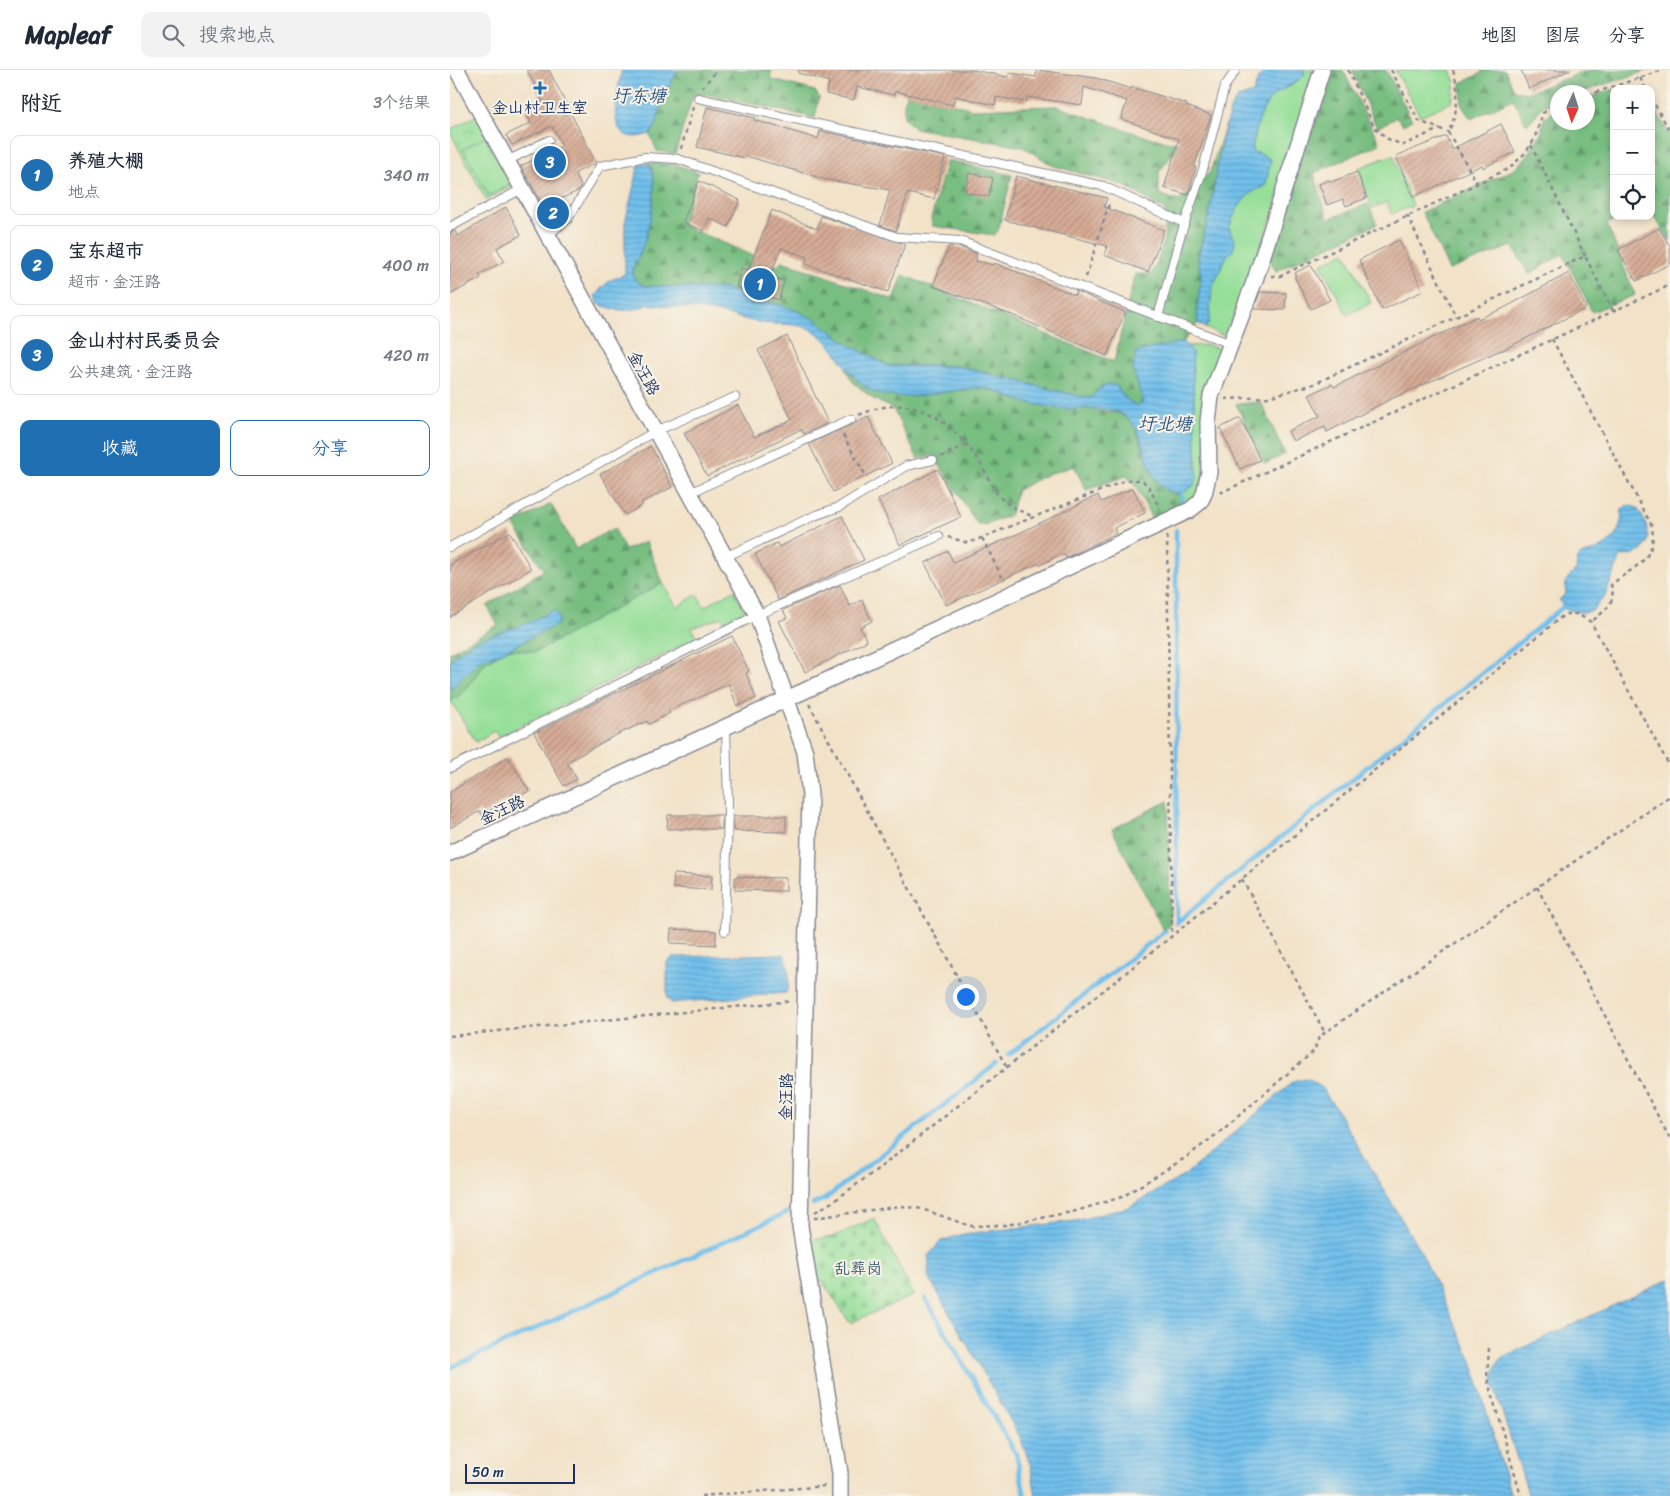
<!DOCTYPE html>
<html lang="zh">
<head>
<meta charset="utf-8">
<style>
	:root { --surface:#fff; --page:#f2f2f3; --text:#1f2937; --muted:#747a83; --line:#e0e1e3; --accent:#1f6fb2 }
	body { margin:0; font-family:Sriracha,"LXGW WenKai TC",sans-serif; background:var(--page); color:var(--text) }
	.controls { position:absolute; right:15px; top:15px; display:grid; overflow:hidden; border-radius:10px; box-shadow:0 2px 8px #0003 }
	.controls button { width:45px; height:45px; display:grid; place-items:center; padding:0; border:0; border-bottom:1px solid var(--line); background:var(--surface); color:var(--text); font:25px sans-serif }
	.compass { position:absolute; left:1100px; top:15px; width:45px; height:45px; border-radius:50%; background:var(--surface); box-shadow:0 2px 8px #0003; rotate:183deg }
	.scale { position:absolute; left:15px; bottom:12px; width:110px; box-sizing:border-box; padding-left:5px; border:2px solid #1b2f5e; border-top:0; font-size:14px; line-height:18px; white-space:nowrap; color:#1b2f5e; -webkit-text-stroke:4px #f7f3e8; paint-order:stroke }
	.you { position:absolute; left:515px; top:926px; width:18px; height:18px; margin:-12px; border:4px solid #fff; border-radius:50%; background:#1a73e8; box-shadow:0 0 0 8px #1a73e833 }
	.badge { display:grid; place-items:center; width:32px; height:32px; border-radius:50%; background:var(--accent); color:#fff; font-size:16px; font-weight:700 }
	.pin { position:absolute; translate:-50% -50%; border:2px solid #fff; box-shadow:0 1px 5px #0006 }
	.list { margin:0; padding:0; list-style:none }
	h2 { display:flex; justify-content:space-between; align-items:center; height:65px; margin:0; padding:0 20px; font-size:21px }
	h2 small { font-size:16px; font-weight:400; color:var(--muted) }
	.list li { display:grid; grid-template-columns:32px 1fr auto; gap:15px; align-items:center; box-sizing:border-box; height:80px; margin:0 10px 10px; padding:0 10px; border:1px solid var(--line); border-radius:10px }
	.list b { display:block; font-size:19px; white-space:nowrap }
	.list p { margin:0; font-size:16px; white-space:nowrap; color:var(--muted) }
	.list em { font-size:16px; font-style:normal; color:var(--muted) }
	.actions { display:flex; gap:10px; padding:15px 20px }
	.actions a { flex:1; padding:11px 0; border:1px solid var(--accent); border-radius:10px; text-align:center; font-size:18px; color:var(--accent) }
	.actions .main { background:var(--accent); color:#fff }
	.icon { flex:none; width:28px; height:28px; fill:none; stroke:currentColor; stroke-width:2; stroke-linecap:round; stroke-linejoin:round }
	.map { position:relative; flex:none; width:1220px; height:1426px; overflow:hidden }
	header { display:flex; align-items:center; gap:30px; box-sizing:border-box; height:70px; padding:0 25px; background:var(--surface); border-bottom:1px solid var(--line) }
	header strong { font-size:24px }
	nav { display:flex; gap:28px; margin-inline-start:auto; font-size:18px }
	.search { width:350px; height:45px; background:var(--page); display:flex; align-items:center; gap:12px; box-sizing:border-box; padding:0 18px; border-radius:10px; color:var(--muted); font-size:19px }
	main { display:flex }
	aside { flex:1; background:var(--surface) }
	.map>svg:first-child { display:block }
	.forest { fill:url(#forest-firs); stroke:#4a7670 }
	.cemetery { fill:url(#cemetery-stones); stroke:#58877c }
	.park { fill:url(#park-crowns); stroke:#58877c }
	.garden { fill:#96df99; stroke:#58877c }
	.water { fill:url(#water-rules); stroke:#4678a5 }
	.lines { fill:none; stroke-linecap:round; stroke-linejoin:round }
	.stream { stroke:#71c0ec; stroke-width:4.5 }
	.building { fill:url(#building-hatch) }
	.service-casing { stroke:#868892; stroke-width:10 }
	.minor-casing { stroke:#868892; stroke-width:18 }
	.path { stroke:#868892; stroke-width:2.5; stroke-dasharray:4 4; stroke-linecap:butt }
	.service { stroke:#fff; stroke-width:8 }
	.minor { stroke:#fff; stroke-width:15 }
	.poi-dot { fill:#1f6fb2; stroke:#f7f3e8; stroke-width:2 }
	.labels { text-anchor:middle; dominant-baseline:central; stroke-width:4; stroke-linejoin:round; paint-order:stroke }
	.poi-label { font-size:16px; fill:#1b2f5e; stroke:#f7f3e8 }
	.street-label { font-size:16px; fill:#1b2f5e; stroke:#f7f3e8 }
	.park-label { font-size:16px; fill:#3a5b6d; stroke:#f7f3e8 }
	.water-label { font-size:18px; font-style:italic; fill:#305382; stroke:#f7f3e8 }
</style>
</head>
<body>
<header>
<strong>Mapleaf</strong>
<div class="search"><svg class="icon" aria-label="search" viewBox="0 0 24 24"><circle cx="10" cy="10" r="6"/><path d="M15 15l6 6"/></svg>搜索地点</div>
<nav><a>地图</a><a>图层</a><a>分享</a></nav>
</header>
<main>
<aside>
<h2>附近<small>3个结果</small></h2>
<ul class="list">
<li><span class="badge">1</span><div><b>养殖大棚</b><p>地点</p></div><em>340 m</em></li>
<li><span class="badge">2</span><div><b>宝东超市</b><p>超市 · 金汪路</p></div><em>400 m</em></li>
<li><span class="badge">3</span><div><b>金山村村民委员会</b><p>公共建筑 · 金汪路</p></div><em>420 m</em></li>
</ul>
<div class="actions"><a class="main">收藏</a><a>分享</a></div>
</aside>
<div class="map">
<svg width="1220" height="1426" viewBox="0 0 1220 1426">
	<defs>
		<pattern id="forest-firs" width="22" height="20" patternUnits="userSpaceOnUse" patternTransform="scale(1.25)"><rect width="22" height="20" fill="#78be81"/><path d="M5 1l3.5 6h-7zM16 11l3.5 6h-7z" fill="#629b6d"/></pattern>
		<pattern id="cemetery-stones" width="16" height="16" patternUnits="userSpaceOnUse" patternTransform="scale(1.25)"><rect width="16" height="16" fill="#96df99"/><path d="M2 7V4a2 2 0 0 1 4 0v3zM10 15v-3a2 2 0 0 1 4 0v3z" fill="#81c086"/></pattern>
		<pattern id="park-crowns" width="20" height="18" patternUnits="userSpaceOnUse" patternTransform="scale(1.25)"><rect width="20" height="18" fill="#96df99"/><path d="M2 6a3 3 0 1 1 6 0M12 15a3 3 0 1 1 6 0" fill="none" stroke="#81c086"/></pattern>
		<pattern id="water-rules" width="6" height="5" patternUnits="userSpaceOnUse" patternTransform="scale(1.25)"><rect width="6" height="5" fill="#71c0ec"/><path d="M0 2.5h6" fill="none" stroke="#5c9cc2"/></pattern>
		<pattern id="building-hatch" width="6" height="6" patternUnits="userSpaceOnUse" patternTransform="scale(1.25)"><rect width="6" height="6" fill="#d7ac95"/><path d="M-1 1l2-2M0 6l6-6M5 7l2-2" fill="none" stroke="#ae8c7d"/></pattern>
	</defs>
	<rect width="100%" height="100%" fill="#f7f3e8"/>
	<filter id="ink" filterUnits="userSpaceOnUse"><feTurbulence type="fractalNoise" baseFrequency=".02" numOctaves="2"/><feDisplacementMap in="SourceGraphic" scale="10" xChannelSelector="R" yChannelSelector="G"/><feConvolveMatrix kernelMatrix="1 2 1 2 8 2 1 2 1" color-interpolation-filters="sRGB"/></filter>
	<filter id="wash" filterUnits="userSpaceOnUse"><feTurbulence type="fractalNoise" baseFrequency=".0096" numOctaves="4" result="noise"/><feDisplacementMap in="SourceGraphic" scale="20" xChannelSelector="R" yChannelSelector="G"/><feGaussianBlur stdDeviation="1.12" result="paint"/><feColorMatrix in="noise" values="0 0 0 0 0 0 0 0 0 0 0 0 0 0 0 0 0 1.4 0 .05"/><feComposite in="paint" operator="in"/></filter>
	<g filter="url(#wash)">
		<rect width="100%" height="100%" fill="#f2e2c7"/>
		<!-- forest -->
		<g class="forest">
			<polygon points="228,0 322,0 320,9 365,21 369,27 365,48 256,24 243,25 225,84 207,81 200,64 206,55 213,27"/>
			<polygon points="876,0 893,0 930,74 864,103 878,149 918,134 927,154 826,201 818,187"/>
			<polygon points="902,0 936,0 962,50 953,55 947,47 927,58"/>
			<polygon points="1031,0 1055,0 1064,20 1076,23 1139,0 1199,0 1132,22 1108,22 1107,31 1094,35 1077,55 1063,29 1021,49 1012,36 1011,13 1032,3"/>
			<path d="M459 19 522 39 606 36 697 67 730 74 709 102V124L729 131 760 102 776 54 759 145 748 186 751 207 747 238 748 253 733 272 686 282 693 332 686 336 675 328 667 316 647 320 642 328 632 327 507 296H438L397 273 366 250 275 219 194 216 185 211 183 204V194L190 185 202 98 198 93 224 94 248 102 232 155 327 196 332 191 444 230 453 205 664 292 685 204H701C712 183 717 165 715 140L673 115 604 96 573 77 464 58 454 48V33Z"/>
			<polygon points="1164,19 1164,146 1172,146 1157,154 1185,225 1142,242 1113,184 1079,204 1062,176 999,200 972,142 1065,99 1078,85 1091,63 1094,49 1107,39 1108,52 1138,52 1138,28"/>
			<polygon points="1201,32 1220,65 1220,171 1201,142"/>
			<polygon points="497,90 562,105 548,161 544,165 483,156 481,149"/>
			<polygon points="395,298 420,320 463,326 526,318 542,319 567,330 669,343 683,352 702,400 711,416 722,424 732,424 730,441 704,453 684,413 676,406 636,420 624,396 598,404 567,420 560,445 536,455 528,455 483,385 468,389 443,339 422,328 403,312"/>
			<polygon points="811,332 835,384 815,394 786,334"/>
			<polygon points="101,434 126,479 164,458 175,480 196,472 213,513 86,582 58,579 36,592 14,622 0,632 0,582 48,555 37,536 94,500 63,454"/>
			<polygon points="718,731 720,854 713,860 662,759"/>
		</g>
		<!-- cemetery -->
		<polygon class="cemetery" points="424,1148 464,1225 400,1253 372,1211 366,1209 361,1170 383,1167"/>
		<!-- park -->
		<polygon class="park" points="27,45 64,115 36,130 0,62 0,60"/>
		<!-- garden -->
		<g class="garden">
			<path d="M854 0H866L824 141 778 260 773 265 755 258 759 252 762 218 777 185 783 180 785 172 779 158C786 138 795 123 815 116L821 89 802 81C803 66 812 32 825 24 836 18 845 15 854 5Z"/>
			<polygon points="945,0 1001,0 1005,10 1002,32 970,46"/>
			<polygon points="35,67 61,114 39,126 13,79"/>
			<polygon points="943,85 963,136 941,144 937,132 922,138 908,98"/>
			<polygon points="895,182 921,233 897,245 871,194"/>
			<polygon points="757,275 770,279 770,282 752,409 748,424 730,441 732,424 744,415 747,406 742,281 737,276"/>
			<polygon points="213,513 227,537 247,524 254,537 284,520 295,542 275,552 272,547 242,558 247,568 49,667 44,661 26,672 1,631 14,622 36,592 58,579 86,582"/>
		</g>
		<!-- water -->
		<g class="water">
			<path d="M172 0H228L213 27 206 55 200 64C195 65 189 67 185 67 154 66 168 18 172 0Z"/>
			<path d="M818 0H854V5C844 16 832 18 822 27 812 35 803 68 802 81L821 89 815 116C795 123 786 138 779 158L785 172 783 181 777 185 762 218 759 252 755 258 748 253 747 238 751 207 748 187 759 145 772 70 782 35 787 28 803 23 808 8Z"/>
			<path d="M198 93C212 108 198 166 190 184 187 191 182 194 183 202 183 210 188 212 194 216L275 219 343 239 366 250 397 273 438 296H507L632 327 642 328 647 320 659 314 667 316 675 328 686 336 693 332 683 299 686 282 733 272 742 281 747 406 744 415 732 424C688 422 703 357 670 343 651 335 626 340 606 338 593 336 577 333 565 329 552 324 540 316 525 318 496 320 465 330 435 325 398 319 390 273 360 259 347 253 328 255 315 253 297 251 280 245 263 241 242 238 220 237 199 234 181 243 163 242 146 232V224L159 211 175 204V153L189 94Z"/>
			<path d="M1178 435 1187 438C1203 461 1205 485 1171 486L1155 526 1142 541 1134 543 1115 539 1109 530 1116 524C1115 513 1116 507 1126 501 1127 496 1125 490 1130 486 1133 483 1140 483 1144 481 1165 472 1172 460 1172 439Z"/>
			<path d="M102 541 106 542 109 547 108 554 48 584 30 590 0 620V591C19 569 44 565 70 556 81 552 92 546 102 541Z"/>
			<path d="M334 884C339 896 341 912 336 923L221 933 217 928V892L224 887Z"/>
			<polygon points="856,1009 870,1016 885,1037 972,1184 1022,1291 1061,1426 586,1426 581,1397 570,1367 478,1206 479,1185 491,1171 514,1164 625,1151 679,1137 735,1105 843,1012"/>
			<path d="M1220 1209V1426H1079L1043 1313C1043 1301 1046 1293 1055 1286Z"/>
		</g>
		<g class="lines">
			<!-- stream -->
			<g class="stream">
				<polyline points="732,431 732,424"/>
				<polyline points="726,460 727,852"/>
				<polyline points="726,853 1113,537"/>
				<polyline points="558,985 715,861"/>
				<polyline points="363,1134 375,1129 546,994"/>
				<polyline points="475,1228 566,1384 575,1426"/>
				<polyline points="0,1298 338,1142"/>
			</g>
		</g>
		<g id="blocks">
			<!-- building -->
			<g class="building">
				<polygon points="77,0 99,0 146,93 125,103 131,116 128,121 108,130 115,144 103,153 71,96 112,76 102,56 62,75 56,65 81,53 75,41 93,32"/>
				<polygon points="349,0 523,0 558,7 559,3 586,7 587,0 646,8 681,19 682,17 737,34 736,36 761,45 744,97 746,97 738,125 714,118 729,69 671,49 677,31 634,17 632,35 577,27 576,32 546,27 545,35 505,26 503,35 445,21 444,25 407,17 404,30 376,24 379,12 348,3"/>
				<polygon points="1071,0 1120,0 1079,19"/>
				<polygon points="257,37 305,48 304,50 368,69 370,61 495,87 484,129 458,123 446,161 430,155 440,120 377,110 296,86 295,88 247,77"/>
				<polygon points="1051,54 1065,82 1033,98 1032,95 963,127 946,86 996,66 1002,79"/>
				<polygon points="907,102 917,128 896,136 893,129 877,135 869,114 880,110 881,112"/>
				<polygon points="519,103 543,108 539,127 515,122"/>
				<polygon points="566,106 657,128 654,137 714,160 698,202 654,185 657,176 555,150"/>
				<polygon points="249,111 290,130 278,157 259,148 254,161 233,152"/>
				<polygon points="56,137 71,165 47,178 54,191 29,205 31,208 0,225 0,163 5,161 8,166"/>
				<polygon points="322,140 367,159 371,146 455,174 438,222 355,194 357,187 331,178 320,207 334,211 329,230 286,217 291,198 298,200"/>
				<polygon points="1209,158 1220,176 1220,194 1186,211 1168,180"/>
				<polygon points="949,170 973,221 932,240 909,190"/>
				<polygon points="499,176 509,177 527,184 526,191 544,195 544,193 625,225 626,221 675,242 657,286 562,245 483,216"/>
				<polygon points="861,195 880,230 861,239 845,208 845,203"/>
				<polygon points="1119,203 1136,238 1051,281 1051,280 939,330 877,362 875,357 843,371 838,361 870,346 859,325 882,314 884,317 1027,246 1028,249 1054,238"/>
				<polygon points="810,222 836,223 835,240 804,239"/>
				<polygon points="337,266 378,353 354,364 352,360 347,361 257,406 234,363 288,335 304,367 342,350 308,280"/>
				<polygon points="418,347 442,393 383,422 359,374"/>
				<polygon points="790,348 810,390 790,399 770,358"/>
				<polygon points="201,376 222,417 191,433 193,435 175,445 150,404"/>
				<polygon points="488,399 511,447 450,475 428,430"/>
				<polygon points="683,418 695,443 664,458 666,463 616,488 613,483 590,495 589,493 496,535 475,493 498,481 503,492 561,467 648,425 651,432"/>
				<polygon points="392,446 414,490 328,530 305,484 327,473 329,477"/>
				<polygon points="60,462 81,499 0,547 0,495"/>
				<polygon points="390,515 400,536 412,530 422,551 410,557 417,571 355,602 329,551 337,548 333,540"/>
				<polygon points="282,566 299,601 296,603 306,628 287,636 279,614 218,641 220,643 199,654 197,651 166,665 117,692 127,709 114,716 84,663"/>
				<polygon points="58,687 79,721 58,733 57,730 32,745 30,741 0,758 0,722"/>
				<polygon points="218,745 272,745 272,759 217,759"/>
				<polygon points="283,746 336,746 336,762 285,761 283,759"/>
				<polygon points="224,804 262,806 261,820 223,818"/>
				<polygon points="285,807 336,808 336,821 285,820"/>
				<polygon points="221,859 266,861 266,875 220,873"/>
			</g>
		</g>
	</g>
	<g filter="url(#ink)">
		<use href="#blocks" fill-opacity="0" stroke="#868892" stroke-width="1"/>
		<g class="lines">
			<!-- service casing -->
			<g class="service-casing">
				<g id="service">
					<polyline points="248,28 653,116 734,153"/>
					<polyline points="57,91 99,70"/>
					<polyline points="0,157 72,119"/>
					<polyline points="98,165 118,149 150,96 195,87 228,89 447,167 510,171 781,274"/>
					<polyline points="708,247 730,167 753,99 775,16 786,0"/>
					<polyline points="240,423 401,349"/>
					<polyline points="0,477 206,361 285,327"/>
					<polyline points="275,487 364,446 389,437 456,396 483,390"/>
					<polyline points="0,698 307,545 489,466"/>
					<polyline points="275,861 278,736 276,657"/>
				</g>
			</g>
			<!-- minor casing -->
			<g class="minor-casing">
				<g id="minor">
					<polyline points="7,0 307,545 355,682 360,725 350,1156 390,1403 390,1426"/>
					<polyline points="0,783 352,622 740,440 750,432 754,424 759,402 758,352 761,326 806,207 872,0"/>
				</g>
			</g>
			<!-- path -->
			<g class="path">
				<polyline points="898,0 924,57 938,69 953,75 989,59"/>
				<polyline points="941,0 969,51 998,62"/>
				<path d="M1003 0C1010 19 1008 45 998 62L1027 113"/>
				<polyline points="1190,8 1196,19"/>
				<polyline points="252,18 267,0"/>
				<polyline points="1138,25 1213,0"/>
				<polyline points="1201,28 1220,61"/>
				<polyline points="1081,75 1135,186"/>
				<polyline points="231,79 243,37"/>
				<polyline points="957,145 1006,247"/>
				<polyline points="821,206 830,206 1060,98 1076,82 1084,70 1093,43 1108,34"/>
				<polyline points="636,207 660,131"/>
				<path d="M1102 269 1202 456C1207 492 1184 495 1161 515 1167 534 1154 541 1141 552"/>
				<polyline points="775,329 818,327 864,314 1135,186 1163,241"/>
				<path d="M409 345C462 321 498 347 528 390 538 405 543 424 558 434 565 439 574 443 582 446"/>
				<polyline points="393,365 417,408"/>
				<polyline points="491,387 515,375"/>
				<polyline points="770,423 1220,215"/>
				<polyline points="717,466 722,866"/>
				<polyline points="498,467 518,473 526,470 677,410 692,410 699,417 710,439"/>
				<polyline points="532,468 554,511"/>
				<polyline points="359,634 557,998"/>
				<polyline points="792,809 875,963"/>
				<polyline points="1087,817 1220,1069"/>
				<polyline points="0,966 342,931"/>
				<polyline points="365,1142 384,1131 436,1093 722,866 1115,544 1127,544 1141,552 1220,697"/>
				<polyline points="364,1148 451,1136 472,1139 520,1156 556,1155 626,1141 672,1127 735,1088 771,1061 864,981 869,967 880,959 1220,726"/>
				<polyline points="1039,1278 1037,1308 1071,1426"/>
				<polyline points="251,1426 376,1416"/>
			</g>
			<!-- service -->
			<use href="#service" class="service"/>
			<!-- minor -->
			<use href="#minor" class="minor"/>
		</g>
	</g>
	<!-- markers -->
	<path class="poi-dot" d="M87.5 10.5h5v5h5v5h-5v5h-5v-5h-5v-5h5z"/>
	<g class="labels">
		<!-- poi labels -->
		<g class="poi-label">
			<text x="90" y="37">金山村卫生室</text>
		</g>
		<!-- street labels -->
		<g class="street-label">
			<text transform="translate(194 303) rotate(61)">金汪路</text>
			<text transform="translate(52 740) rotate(-25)">金汪路</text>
			<text transform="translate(336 1027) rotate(-89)">金汪路</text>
		</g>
		<!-- park labels -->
		<g class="park-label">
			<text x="408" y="1198">乱葬岗</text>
		</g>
		<!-- water labels -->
		<g class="water-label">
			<text x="189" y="26">圩东塘</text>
			<text x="715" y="354">圩北塘</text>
		</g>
	</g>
</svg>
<div class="controls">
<button>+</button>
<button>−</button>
<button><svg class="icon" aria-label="locate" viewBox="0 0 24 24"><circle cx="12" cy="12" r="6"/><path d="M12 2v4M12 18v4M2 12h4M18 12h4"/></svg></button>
</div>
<svg class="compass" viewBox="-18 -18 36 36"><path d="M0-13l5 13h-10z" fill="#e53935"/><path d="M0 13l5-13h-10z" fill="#747a83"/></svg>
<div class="scale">50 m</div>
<div class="you"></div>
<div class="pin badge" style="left:310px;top:214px">1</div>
<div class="pin badge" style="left:103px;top:143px">2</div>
<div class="pin badge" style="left:100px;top:92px">3</div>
</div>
</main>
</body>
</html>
